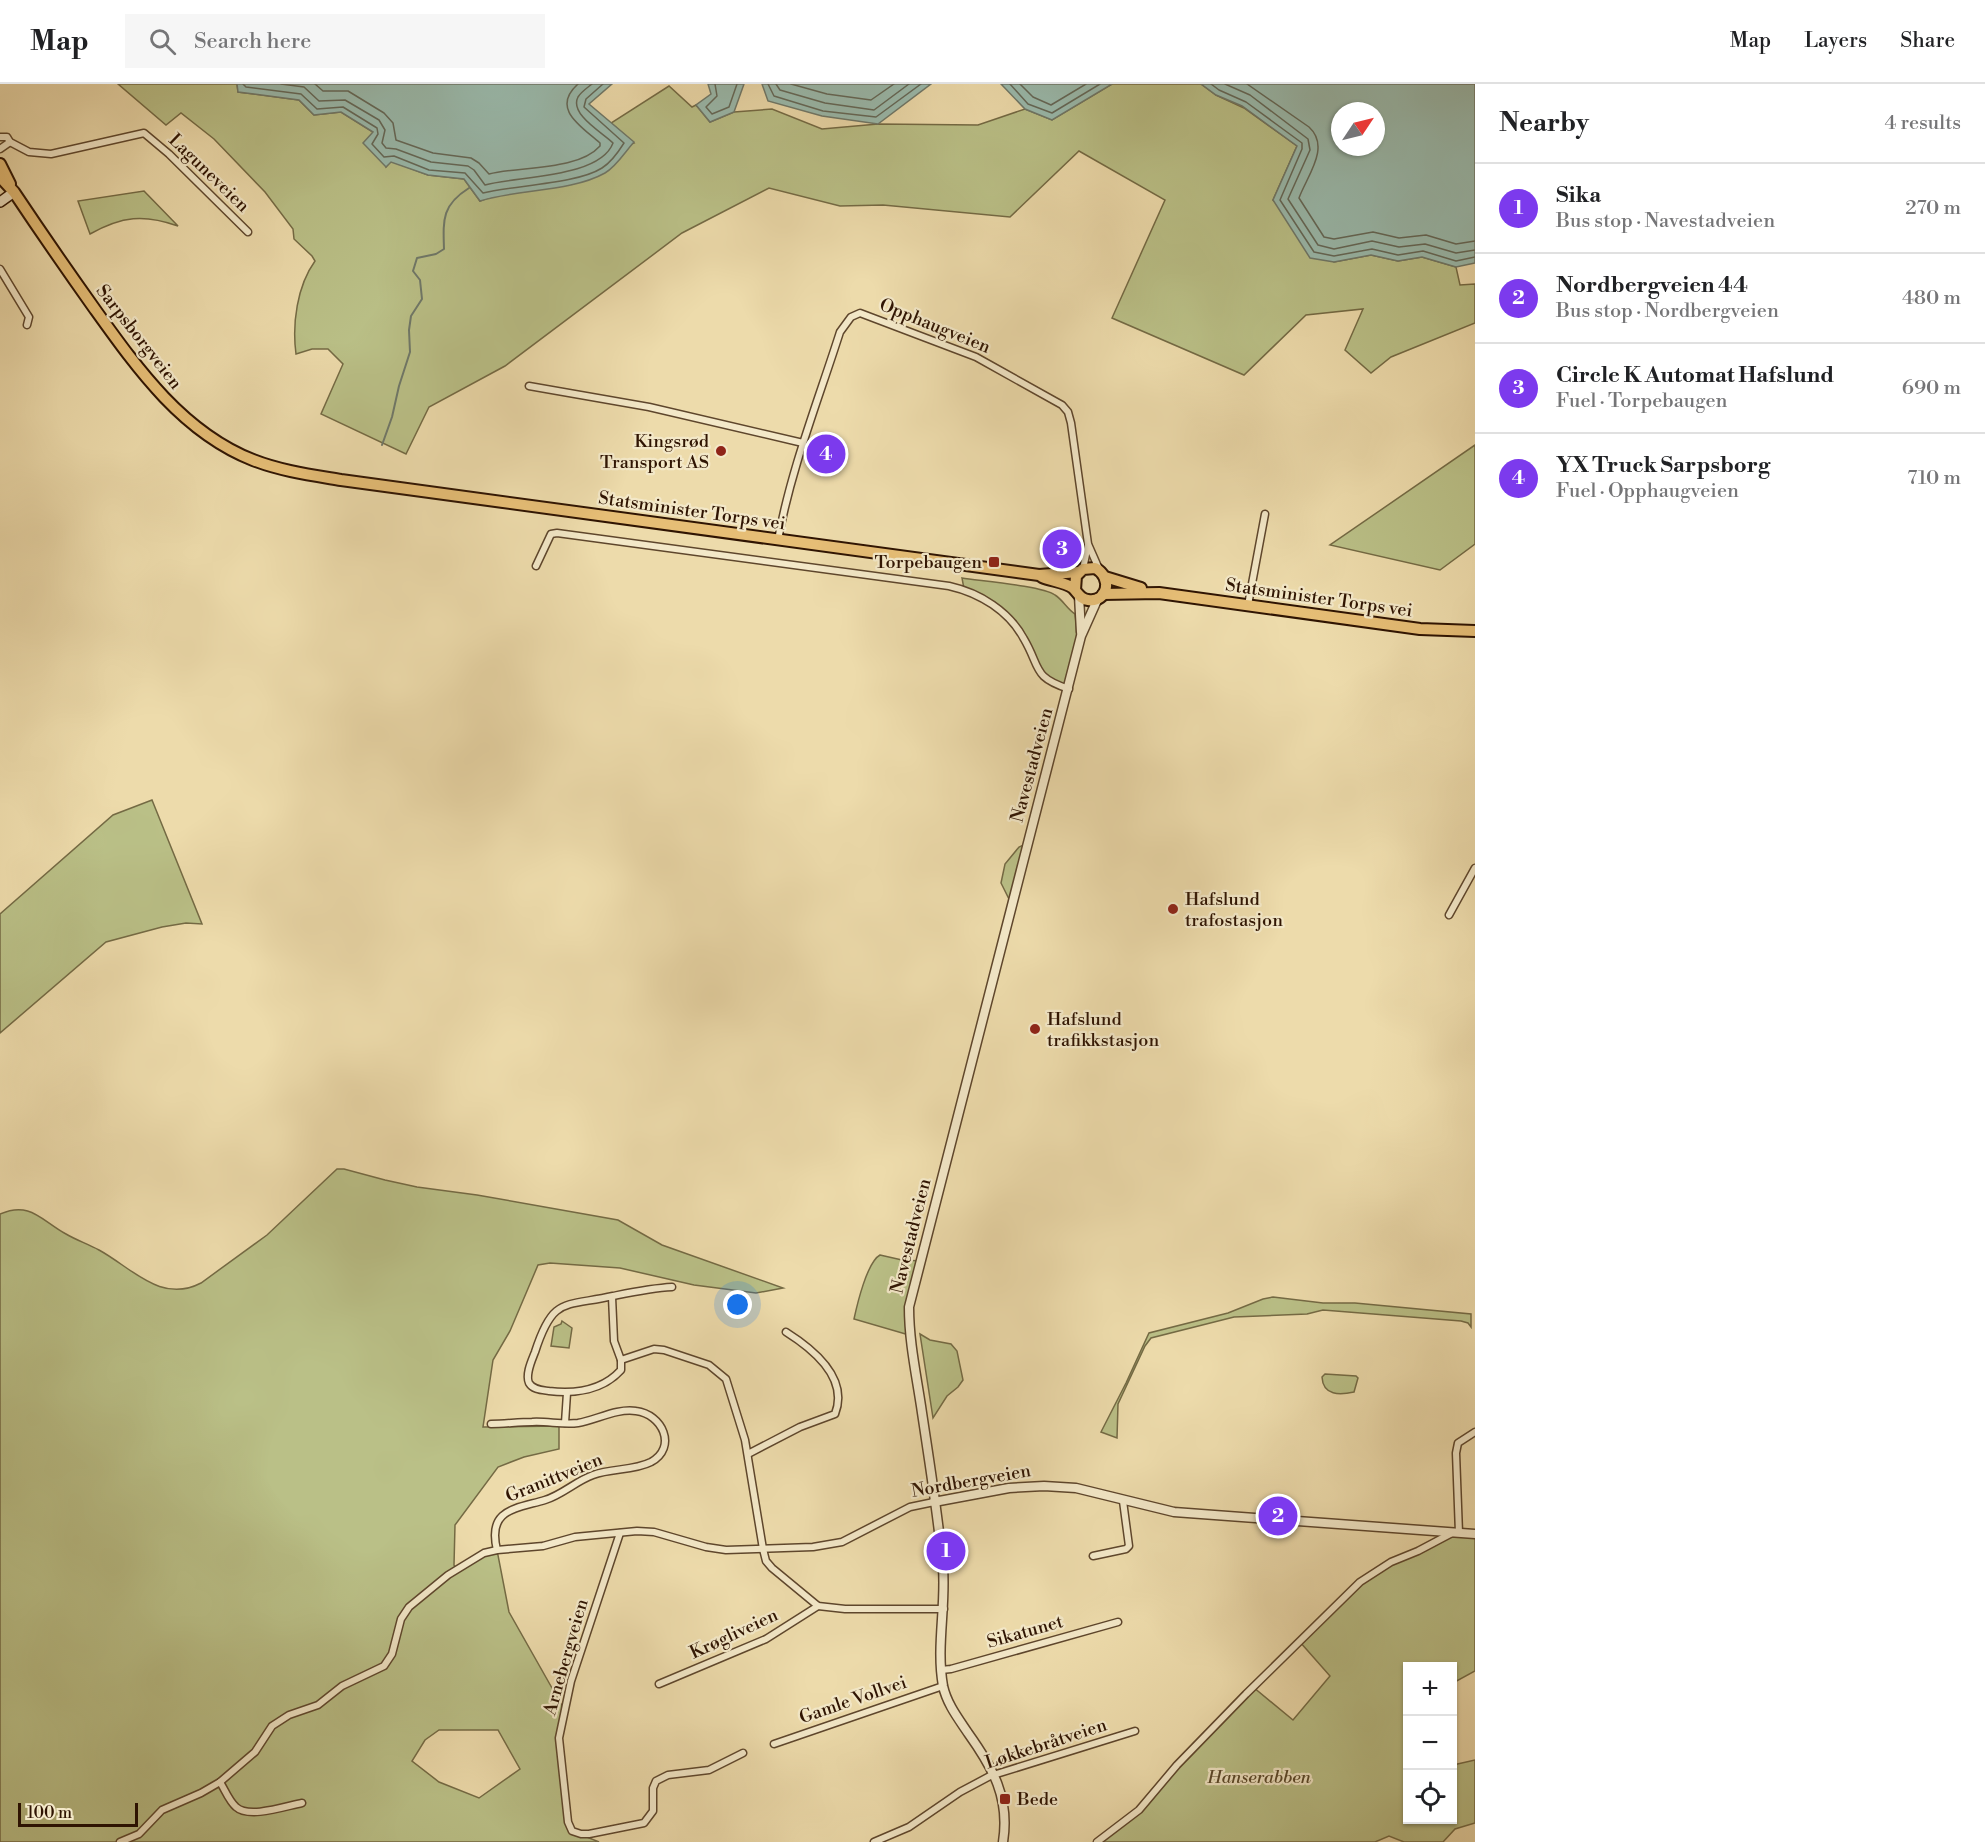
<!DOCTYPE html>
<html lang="en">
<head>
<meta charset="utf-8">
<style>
	:root { --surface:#fff; --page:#f6f6f6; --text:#202124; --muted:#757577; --line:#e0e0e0; --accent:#7c3aed }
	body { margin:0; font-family:"Libre Bodoni",serif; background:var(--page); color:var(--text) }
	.controls { position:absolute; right:18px; bottom:18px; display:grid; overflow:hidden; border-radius:0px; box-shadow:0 2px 4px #0004 }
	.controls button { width:54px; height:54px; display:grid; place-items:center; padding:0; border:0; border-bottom:2px solid var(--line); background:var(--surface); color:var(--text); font:30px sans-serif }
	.compass { position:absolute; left:1331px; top:18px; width:54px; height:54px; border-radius:50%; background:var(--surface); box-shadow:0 2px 4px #0004; rotate:55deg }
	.scale { position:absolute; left:18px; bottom:15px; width:120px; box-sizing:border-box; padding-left:6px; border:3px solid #2f1402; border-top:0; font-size:16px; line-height:21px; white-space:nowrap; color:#2f1402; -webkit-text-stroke:4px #f3e8c8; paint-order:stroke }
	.you { position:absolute; left:738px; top:1221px; width:21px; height:21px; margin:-15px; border:4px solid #fff; border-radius:50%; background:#1a73e8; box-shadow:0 0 0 9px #1a73e833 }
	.badge { display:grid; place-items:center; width:39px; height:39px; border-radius:50%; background:var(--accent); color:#fff; font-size:20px; font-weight:700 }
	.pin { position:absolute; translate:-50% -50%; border:3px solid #fff; box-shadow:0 2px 6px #0006 }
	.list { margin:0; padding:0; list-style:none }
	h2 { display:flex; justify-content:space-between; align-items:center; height:78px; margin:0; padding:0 24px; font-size:26px }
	h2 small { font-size:20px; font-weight:400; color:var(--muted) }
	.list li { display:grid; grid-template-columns:39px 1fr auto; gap:18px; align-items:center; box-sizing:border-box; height:90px; padding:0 24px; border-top:2px solid var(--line) }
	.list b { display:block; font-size:22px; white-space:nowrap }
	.list p { margin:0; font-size:20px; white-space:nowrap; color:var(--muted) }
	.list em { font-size:20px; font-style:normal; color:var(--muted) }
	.icon { flex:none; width:33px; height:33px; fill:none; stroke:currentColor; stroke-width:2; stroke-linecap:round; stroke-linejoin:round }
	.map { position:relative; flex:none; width:1475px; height:1758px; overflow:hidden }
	header { display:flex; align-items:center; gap:36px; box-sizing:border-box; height:84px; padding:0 30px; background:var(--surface); border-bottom:2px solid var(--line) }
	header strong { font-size:28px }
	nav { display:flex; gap:33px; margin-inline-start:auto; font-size:21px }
	.search { width:420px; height:54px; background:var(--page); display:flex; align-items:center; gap:15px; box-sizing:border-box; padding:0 21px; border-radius:0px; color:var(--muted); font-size:22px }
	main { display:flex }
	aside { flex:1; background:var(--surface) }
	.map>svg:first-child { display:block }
	.green { fill:#bac087; stroke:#746a44; stroke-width:1.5; fill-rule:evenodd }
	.water { fill:#9abbae; stroke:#6f7869; stroke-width:1.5; fill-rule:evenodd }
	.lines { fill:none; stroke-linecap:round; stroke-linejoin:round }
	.shore { stroke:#646858; stroke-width:1.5 }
	.stream { stroke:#6f7869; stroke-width:2 }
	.minor-casing { stroke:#5e462c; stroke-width:9 }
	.tertiary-casing { stroke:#5e462c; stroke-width:11 }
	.secondary-casing { stroke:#2f1402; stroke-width:12 }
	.trunk-casing { stroke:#2f1402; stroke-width:14 }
	.minor { stroke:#f3e8c8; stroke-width:6 }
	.tertiary { stroke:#f3e8c8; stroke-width:8 }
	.secondary { stroke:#f3e8c8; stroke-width:9 }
	.trunk { stroke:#e6be76; stroke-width:10 }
	.poi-dot { fill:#8f2418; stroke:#f3e8c8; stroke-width:2 }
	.labels { text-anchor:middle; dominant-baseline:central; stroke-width:4.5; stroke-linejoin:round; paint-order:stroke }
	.street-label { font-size:18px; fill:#2f1402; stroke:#f3e8c8 }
	.poi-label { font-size:18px; fill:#2f1402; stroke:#f3e8c8; text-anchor:start }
	.park-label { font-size:18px; font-style:italic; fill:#59482a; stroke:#f3e8c8 }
</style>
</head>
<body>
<header>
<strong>Map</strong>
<div class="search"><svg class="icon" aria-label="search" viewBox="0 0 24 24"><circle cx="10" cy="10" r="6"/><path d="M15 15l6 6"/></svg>Search here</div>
<nav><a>Map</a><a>Layers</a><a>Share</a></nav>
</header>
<main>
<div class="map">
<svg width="1475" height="1758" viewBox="0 0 1475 1758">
	<rect width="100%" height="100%" fill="#eddbab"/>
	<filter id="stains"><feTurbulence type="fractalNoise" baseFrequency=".00333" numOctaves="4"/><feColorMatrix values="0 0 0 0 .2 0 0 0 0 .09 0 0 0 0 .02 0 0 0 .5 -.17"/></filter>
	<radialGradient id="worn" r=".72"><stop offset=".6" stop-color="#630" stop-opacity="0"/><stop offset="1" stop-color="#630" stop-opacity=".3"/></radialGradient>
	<!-- green -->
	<g class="green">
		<path d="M118 0H237L238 8 299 16 314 31 341 28 373 48 386 83 391 77 428 91 464 95 480 117 634 59 611 39 669 2 692 23 696 21 710 38 734 28 772 25 822 45 878 40 978 41 1025 25 1052 36 1112 0H1201L1216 11 1244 24 1297 62 1273 116 1334 178 1371 171 1398 177 1422 173 1456 183 1460 201 1475 200V239L1391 273 1371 289 1345 266 1363 225 1306 231 1244 291 1112 234 1165 116 1079 67 1010 133 883 121 840 122 769 104 682 149 505 282 429 323 406 370 321 330 343 280 328 265H312L296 270C292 240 297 202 315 177L312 172 294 155 293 145 265 108 214 55 181 29 166 41Z"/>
		<path d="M144 107 178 142C144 130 122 132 90 150L78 117Z"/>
		<polygon points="1475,361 1475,460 1440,486 1330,461"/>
		<path d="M962 494C981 497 1042 502 1055 511 1063 516 1067 525 1075 530 1079 556 1075 580 1069 605L1045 595 1009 534 964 505Z"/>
		<polygon points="152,716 202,840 186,839 162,843 106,858 0,949 0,830 113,731"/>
		<polygon points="1028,759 1012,821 1001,799 1005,780 1019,763"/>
		<path d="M337 1085H344L385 1096 417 1103 477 1111 618 1136 662 1161 783 1204 756 1209 694 1201 620 1184 550 1179 538 1181 510 1247 493 1276 483 1343 559 1342V1365L524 1373 498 1383 455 1441 454 1481 456 1485 497 1466 509 1528 565 1627 559 1654 572 1747 599 1758H0V1130C30 1117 41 1136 66 1150 76 1156 88 1160 99 1166 132 1184 161 1220 201 1199L267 1151ZM439 1646H498L520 1685 479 1714 439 1698 412 1677 425 1656Z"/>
		<path d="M880 1171 902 1176 921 1177 909 1223V1251L854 1235C857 1221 867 1178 880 1171Z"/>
		<polygon points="1273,1213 1323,1219 1355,1219 1471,1230 1471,1243 1468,1239 1461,1237 1323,1226 1307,1230 1234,1233 1151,1254 1145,1262 1118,1320 1117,1354 1101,1348 1126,1299 1149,1249 1228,1229 1263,1215"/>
		<polygon points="562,1237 572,1244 569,1264 551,1262 554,1243 561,1240"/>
		<polygon points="920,1250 930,1256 951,1260 957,1267 963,1296 958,1303 947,1312 933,1334"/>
		<path d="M1325 1290 1356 1292 1358 1294 1354 1308C1340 1311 1323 1312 1322 1293Z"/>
		<polygon points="1453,1449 1475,1450 1475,1587 1453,1599 1452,1582 1408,1582 1408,1736 1452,1736 1453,1630 1453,1681 1475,1676 1475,1739 1455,1745 1443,1758 1404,1758 1389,1752 1375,1758 1097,1758 1139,1726 1253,1603 1293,1636 1330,1592 1300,1558 1377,1486"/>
	</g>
	<!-- water -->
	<g class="water">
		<path d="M237 0H612L589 20 634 58C625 68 616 83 605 89 571 108 518 105 480 117L464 95 428 91 391 78 386 83 363 59 373 48 341 28 314 31 299 16 238 8Z"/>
		<polygon points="708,0 744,0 734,28 710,38 696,21 711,10"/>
		<polygon points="762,0 931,0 878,40 822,32 768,17"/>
		<polygon points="1001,0 1112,0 1052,36 1025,25"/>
		<path d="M1201 0H1475V179L1456 183 1422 173 1398 177 1371 171 1334 178 1310 174 1273 116 1297 62 1242 22 1216 11ZM1340 27H1376V63H1340Z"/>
	</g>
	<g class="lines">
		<!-- shore -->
		<g class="shore">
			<path d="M243 0 246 3 301 10 317 25 343 23 377 44 378 50 372 60 384 73 394 72 429 86 465 89 483 109C515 101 577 100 602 84 610 79 619 67 624 59L584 23 586 15 603 0"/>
			<path d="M281 0 304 3 319 17 345 16 379 36 385 46 382 59 386 64 396 65 431 78 468 82 474 86 485 101C518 92 600 94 613 59 603 49 569 30 578 13 581 8 587 4 592 0"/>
			<path d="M315 0 323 7H348L384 29 393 39 396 56 433 69 471 74 479 79 489 90C520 82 578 87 600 62V59C582 43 550 25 578 0"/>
			<polyline points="715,0 717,12 706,23 712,30 729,23 737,0"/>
			<polyline points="768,0 774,12 823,27 876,33 921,0"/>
			<polyline points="776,0 780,6 825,19 874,26 909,0"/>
			<polyline points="791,0 827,10 871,16 894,0"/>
			<polyline points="1010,0 1028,20 1052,29 1100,0"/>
			<polyline points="1020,0 1033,13 1051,21 1086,0"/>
			<polyline points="1211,0 1219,6 1246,18 1302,59 1302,65 1280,116 1314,168 1334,172 1372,165 1398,171 1423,167 1456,177 1475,173"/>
			<polyline points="1225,0 1250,11 1308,55 1310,66 1288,115 1318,161 1334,165 1372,157 1399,163 1425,160 1456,169 1475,166"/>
			<path d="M1247 0 1309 43C1331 63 1307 92 1299 114L1324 153 1334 155 1373 148 1399 154 1426 151 1456 160 1475 157"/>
		</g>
		<!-- stream -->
		<path class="stream" d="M382 361 392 333 399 302 410 268 409 246 411 232 422 215 420 196 413 187 417 174 436 170 444 165C443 135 442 121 469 104"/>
		<!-- minor casing -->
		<g class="minor-casing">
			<g id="minor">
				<polyline points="0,53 7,53 10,58 29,68 51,70 144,49 169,70 248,148"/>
				<polyline points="0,65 10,58"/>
				<polyline points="0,185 29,233 27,241"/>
				<polyline points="529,302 649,323 803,359"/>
				<path d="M778 456C791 385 818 317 840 248L851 233 860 229 976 273 1062 321 1068 328 1071 339 1088 460 1099 485"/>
				<path d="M536 482 551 450 557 449 949 502C980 509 1009 527 1024 555 1041 584 1032 593 1069 605"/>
				<polyline points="1083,485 1088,461"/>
				<polyline points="1248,521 1265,430"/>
				<polyline points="1449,831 1475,784"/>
				<path d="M612 1213 614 1257 621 1276V1286C603 1306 575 1310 549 1307 542 1306 533 1306 529 1299 525 1290 532 1276 535 1268 553 1212 564 1223 613 1212 633 1208 652 1204 672 1203"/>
				<polyline points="621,1276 654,1265 664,1266 709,1281 726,1295 745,1356 763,1465 766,1477 772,1484 818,1522 845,1525 944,1525"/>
				<polyline points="565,1339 567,1309"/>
				<path d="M491 1340C505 1340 518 1338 532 1338 547 1337 563 1341 578 1339 596 1336 617 1324 636 1327 662 1330 678 1363 651 1378 633 1387 612 1384 593 1391 576 1397 562 1411 545 1416 515 1425 487 1425 497 1466"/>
				<path d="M748 1370 800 1343 835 1330C849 1294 813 1265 786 1248"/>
				<polyline points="620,1449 571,1597 559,1654 568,1738 572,1747 581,1750 589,1750 644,1739 653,1727 653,1704 656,1697 668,1691 709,1686 743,1669"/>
				<polyline points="1459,1449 1456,1369 1458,1359 1475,1348"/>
				<polyline points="1093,1472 1126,1465 1129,1462 1123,1417"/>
				<polyline points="941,1586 951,1585 1118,1538"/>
				<polyline points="659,1600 766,1555 818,1522"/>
				<polyline points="774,1660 943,1602"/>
				<path d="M220 1698C225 1706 229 1717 236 1723 249 1735 286 1722 302 1719"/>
				<polyline points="120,1758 139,1750 162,1726 201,1709 220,1698 255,1668 272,1642 289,1631 318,1621 342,1602 384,1582 392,1570 401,1535 409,1523 448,1491 484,1469 497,1466 543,1462 575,1453 637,1447 654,1448 706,1463 726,1466 813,1463 842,1458 910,1423 934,1418"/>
				<polyline points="874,1758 909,1743 960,1708 990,1692 1135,1647"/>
				<polyline points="1097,1758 1139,1726 1177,1681 1246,1610 1360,1498 1391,1478 1418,1467 1452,1449"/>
			</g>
		</g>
		<!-- tertiary casing -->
		<g class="tertiary-casing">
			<g id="tertiary">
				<polyline points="1079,512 1081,548"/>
				<polyline points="934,1418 1009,1404 1044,1402 1076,1404 1174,1428 1475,1450"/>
				<path d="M1003 1758C1010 1714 993 1684 968 1649 958 1634 947 1620 943 1602 936 1563 946 1523 943 1484 938 1430 929 1376 921 1322 916 1289 909 1257 909 1223L1081 552 1098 514"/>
			</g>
		</g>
		<!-- secondary casing -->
		<g class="secondary-casing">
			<polyline id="secondary" points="0,118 14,108"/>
		</g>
		<!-- trunk casing -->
		<g class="trunk-casing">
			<g id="trunk">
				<polyline points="0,80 10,100"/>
				<path d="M0 93 14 108C40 147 67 186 94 224 137 284 182 348 253 376 281 387 311 391 341 396L1039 491 1079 488"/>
				<path d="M1042 493C1051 497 1065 498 1073 504 1078 509 1080 515 1088 516 1108 519 1113 493 1095 484L1083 485 1076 492 1075 506"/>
				<polyline points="1105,493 1141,504"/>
				<polyline points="1103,510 1159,509 1420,545 1475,547"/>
			</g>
		</g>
		<!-- minor -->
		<use href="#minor" class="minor"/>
		<!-- tertiary -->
		<use href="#tertiary" class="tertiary"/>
		<!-- secondary -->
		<use href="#secondary" class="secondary"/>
		<!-- trunk -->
		<use href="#trunk" class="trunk"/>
	</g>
	<!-- markers -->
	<g class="poi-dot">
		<circle cx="721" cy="367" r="6"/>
		<rect x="988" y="472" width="12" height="12" rx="3"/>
		<circle cx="1173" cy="825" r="6"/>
		<circle cx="1035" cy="945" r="6"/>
		<rect x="999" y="1709" width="12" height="12" rx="3"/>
	</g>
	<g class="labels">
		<!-- street labels -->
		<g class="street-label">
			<text transform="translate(209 89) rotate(44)">Laguneveien</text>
			<text transform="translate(935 242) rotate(22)">Opphaugveien</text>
			<text transform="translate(139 253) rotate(52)">Sarpsborgveien</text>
			<text transform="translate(692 427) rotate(8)">Statsminister Torps vei</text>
			<text transform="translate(1319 514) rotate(8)">Statsminister Torps vei</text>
			<text transform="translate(1032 681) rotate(-75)">Navestadveien</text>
			<text transform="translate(911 1152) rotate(-76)">Navestadveien</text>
			<text transform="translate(554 1394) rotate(-22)">Granittveien</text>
			<text transform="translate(971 1397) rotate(-10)">Nordbergveien</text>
			<text transform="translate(1025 1548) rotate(-16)">Sikatunet</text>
			<text transform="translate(734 1550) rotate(-25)">Krøgliveien</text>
			<text transform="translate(566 1573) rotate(-74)">Arnebergveien</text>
			<text transform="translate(853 1616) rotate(-19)">Gamle Vollvei</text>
			<text transform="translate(1046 1660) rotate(-18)">Løkkebråtveien</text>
		</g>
		<!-- poi labels -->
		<g class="poi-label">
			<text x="709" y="357" text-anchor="end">Kingsrød<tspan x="709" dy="21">Transport AS</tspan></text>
			<text x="982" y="478" text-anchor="end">Torpebaugen</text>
			<text x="1185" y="815">Hafslund<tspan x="1185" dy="21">trafostasjon</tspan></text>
			<text x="1047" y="935">Hafslund<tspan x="1047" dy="21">trafikkstasjon</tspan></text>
			<text x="1017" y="1715">Bede</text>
		</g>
		<!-- park labels -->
		<g class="park-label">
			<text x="1259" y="1693">Hanserabben</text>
		</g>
	</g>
	<rect width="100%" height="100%" filter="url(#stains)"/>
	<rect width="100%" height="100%" fill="url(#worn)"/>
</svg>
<div class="controls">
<button>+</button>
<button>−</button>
<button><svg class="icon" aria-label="locate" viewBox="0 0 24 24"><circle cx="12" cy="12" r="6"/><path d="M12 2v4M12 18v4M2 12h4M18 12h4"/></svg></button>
</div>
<svg class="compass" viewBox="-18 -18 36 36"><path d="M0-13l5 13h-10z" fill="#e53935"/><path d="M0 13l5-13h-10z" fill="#757577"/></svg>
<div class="scale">100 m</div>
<div class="you"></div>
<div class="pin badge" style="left:946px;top:1467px">1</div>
<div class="pin badge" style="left:1278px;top:1432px">2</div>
<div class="pin badge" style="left:1062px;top:465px">3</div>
<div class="pin badge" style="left:826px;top:370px">4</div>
</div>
<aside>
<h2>Nearby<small>4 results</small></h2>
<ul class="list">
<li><span class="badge">1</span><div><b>Sika</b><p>Bus stop · Navestadveien</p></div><em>270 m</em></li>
<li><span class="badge">2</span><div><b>Nordbergveien 44</b><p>Bus stop · Nordbergveien</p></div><em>480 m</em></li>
<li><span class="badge">3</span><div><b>Circle K Automat Hafslund</b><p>Fuel · Torpebaugen</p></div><em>690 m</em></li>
<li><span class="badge">4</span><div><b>YX Truck Sarpsborg</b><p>Fuel · Opphaugveien</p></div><em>710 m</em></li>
</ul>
</aside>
</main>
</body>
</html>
